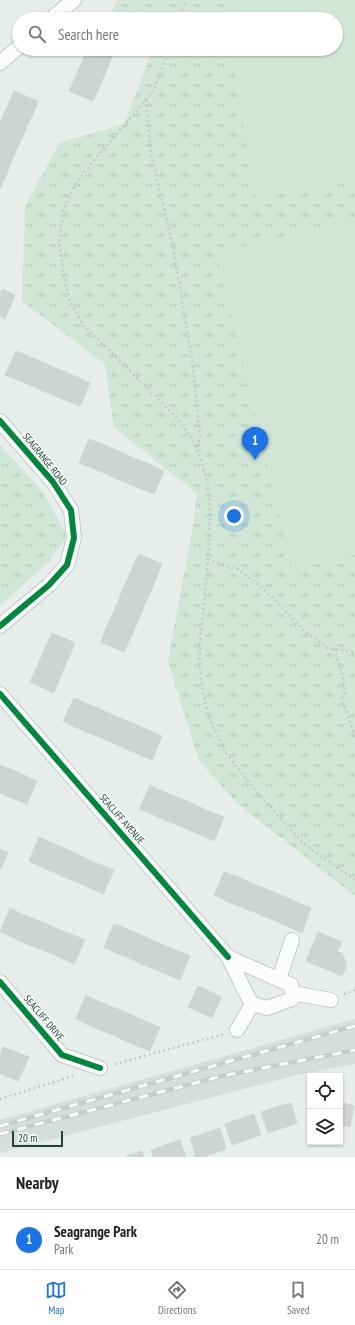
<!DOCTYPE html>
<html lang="en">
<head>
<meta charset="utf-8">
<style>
	:root { --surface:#fff; --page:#f2f2f2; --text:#202124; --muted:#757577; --line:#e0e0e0; --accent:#1a73e8 }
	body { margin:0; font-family:"PT Sans Narrow",sans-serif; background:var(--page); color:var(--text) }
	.controls { position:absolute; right:12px; bottom:12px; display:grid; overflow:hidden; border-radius:0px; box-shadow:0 1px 3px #0004 }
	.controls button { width:36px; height:36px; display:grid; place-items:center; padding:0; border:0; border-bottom:1px solid var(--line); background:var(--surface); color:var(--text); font:20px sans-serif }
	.scale { position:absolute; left:12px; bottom:10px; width:51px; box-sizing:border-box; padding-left:4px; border:2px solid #234239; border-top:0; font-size:11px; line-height:14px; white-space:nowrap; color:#234239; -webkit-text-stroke:3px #f6fbf8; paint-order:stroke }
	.you { position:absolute; left:234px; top:516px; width:14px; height:14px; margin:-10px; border:3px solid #fff; border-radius:50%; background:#1a73e8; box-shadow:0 0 0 6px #1a73e833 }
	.badge { display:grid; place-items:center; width:26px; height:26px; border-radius:50%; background:var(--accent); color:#fff; font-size:13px; font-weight:700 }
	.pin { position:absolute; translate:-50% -33px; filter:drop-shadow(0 1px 2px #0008) }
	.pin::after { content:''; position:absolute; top:21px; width:14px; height:12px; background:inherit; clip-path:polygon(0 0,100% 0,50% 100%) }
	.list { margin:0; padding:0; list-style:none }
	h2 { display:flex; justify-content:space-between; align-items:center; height:52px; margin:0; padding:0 16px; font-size:17px }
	h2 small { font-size:13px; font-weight:400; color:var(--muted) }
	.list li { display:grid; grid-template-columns:26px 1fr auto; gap:12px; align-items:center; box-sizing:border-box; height:60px; padding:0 16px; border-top:1px solid var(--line) }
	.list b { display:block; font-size:15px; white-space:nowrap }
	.list p { margin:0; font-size:13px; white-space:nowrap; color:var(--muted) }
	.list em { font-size:13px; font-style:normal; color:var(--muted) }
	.icon { flex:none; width:22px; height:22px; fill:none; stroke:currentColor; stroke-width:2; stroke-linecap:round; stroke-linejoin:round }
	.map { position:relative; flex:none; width:355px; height:1157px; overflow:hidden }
	.search { position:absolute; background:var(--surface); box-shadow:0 1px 3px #0004; left:12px; right:12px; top:12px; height:44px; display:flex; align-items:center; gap:10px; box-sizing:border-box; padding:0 14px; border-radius:22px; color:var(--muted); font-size:15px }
	.sheet { height:112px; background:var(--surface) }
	nav { display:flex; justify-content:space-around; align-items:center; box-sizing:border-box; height:56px; border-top:1px solid var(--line); background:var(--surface); font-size:11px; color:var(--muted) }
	nav a { display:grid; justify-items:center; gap:2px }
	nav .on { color:var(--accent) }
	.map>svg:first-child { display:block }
	.built { fill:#d5deda }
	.grass { fill:url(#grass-tufts) }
	.pitch { fill:#d0e6d6 }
	.building { fill:#ced4d1; stroke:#d0d6d3 }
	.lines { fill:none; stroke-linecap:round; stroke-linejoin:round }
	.street-casing { stroke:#c4cac7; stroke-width:16 }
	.path { stroke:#c2ccc9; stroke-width:2.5; stroke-dasharray:2 3; stroke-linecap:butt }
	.street { stroke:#fbfcfc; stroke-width:14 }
	.rail-casing { stroke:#c8cdcb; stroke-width:4.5 }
	.rail { stroke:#f6fbf8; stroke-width:3; stroke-dasharray:9; stroke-linecap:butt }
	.cycleway-casing { stroke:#f6fbf8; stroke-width:8 }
	.cycleway { stroke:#00873e; stroke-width:6 }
	.labels { text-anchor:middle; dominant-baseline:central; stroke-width:3; stroke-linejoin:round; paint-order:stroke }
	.street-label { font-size:10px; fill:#234239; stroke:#f6fbf8 }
</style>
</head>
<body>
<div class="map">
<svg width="355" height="1157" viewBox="0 0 355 1157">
	<defs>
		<pattern id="grass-tufts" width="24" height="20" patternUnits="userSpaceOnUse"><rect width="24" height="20" fill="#d0e6d6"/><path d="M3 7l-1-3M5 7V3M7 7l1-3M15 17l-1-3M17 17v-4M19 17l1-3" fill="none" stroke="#b2c6b8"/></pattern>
	</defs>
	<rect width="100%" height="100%" fill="#e7edea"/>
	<!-- built -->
	<polygon class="built" points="355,1019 355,1064 297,1075 0,1153 0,1120"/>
	<!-- grass -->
	<g class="grass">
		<polygon points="117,0 355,0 355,896 239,805 199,761 168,661 191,537 197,494 114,427 105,364 22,301 25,207 59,143 124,124 153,49 336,49 336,19 125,19 112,12"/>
		<polygon points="0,445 42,491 67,536 49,562 0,605"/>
	</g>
	<!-- pitch -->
	<g class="pitch">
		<polygon points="223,0 355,0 355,181 256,198 231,49 336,49 336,19 227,19"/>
		<polygon points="355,219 355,555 292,570 216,253"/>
		<polygon points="355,688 355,714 347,690"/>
	</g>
	<!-- building -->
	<g class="building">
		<polygon points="87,49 111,49 115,51 109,64 86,53"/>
		<polygon points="86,53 109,64 104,76 80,66"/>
		<polygon points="80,66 104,76 99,88 75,78"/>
		<polygon points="75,78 99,88 93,101 69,91"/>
		<polygon points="14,91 38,101 33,114 9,103"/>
		<polygon points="9,103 33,114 27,126 3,115"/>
		<polygon points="3,115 27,126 22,139 0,129 0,123"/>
		<polygon points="0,129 22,139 16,151 0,144"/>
		<polygon points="0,144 16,151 11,163 0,158"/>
		<polygon points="0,158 11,163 6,176 0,173"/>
		<polygon points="0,173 6,176 0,189"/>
		<polygon points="2,289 15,295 5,319 0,316 0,294"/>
		<polygon points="16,351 28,356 18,380 5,375"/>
		<polygon points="28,356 40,361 30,385 18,380"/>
		<polygon points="40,361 53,367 43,391 30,385"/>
		<polygon points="53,367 66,372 55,396 43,391"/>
		<polygon points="66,372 77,377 67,401 55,396"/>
		<polygon points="77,377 90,383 80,406 67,401"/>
		<polygon points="89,439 102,444 92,468 79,463"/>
		<polygon points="102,444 114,449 104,473 92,468"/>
		<polygon points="114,449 127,455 117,479 104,473"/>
		<polygon points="127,455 139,460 129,484 117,479"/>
		<polygon points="139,460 151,465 141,489 129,484"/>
		<polygon points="151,465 164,471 154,494 141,489"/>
		<polygon points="139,554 162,564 157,576 133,566"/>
		<polygon points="133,566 157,576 152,589 128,578"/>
		<polygon points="128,578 152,589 146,601 122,591"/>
		<polygon points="122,591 146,601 141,614 117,604"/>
		<polygon points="117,604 141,614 136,626 112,615"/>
		<polygon points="112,615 136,626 130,639 106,628"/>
		<polygon points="106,628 130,639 124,652 101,642"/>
		<polygon points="52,633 75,643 70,655 46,645"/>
		<polygon points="46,645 70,655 64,668 41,658"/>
		<polygon points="41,658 64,668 59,680 36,669"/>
		<polygon points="36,669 59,680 54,693 30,682"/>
		<polygon points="74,698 88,704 77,728 63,721"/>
		<polygon points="88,704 100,709 89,733 77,728"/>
		<polygon points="100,709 113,715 102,738 89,733"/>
		<polygon points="113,715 125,720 115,744 102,738"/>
		<polygon points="125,720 137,725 126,749 115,744"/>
		<polygon points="137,725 162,736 152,760 126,749"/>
		<polygon points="0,765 13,770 2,794 0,793"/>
		<polygon points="13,770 24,775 14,799 2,794"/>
		<polygon points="24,775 37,781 27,804 14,799"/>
		<polygon points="150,785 162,791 152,814 139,809"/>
		<polygon points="162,791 174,796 164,820 152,814"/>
		<polygon points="174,796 187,801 177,825 164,820"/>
		<polygon points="187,801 200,807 189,830 177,825"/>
		<polygon points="200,807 211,812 201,835 189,830"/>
		<polygon points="211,812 224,817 214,841 201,835"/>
		<polygon points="39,837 52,843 41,867 29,861"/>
		<polygon points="52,843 64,848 53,872 41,867"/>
		<polygon points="64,848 77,854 66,878 53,872"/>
		<polygon points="0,849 8,853 0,870"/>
		<polygon points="77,854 89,860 79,883 66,878"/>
		<polygon points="89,860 101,865 90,888 79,883"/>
		<polygon points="101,865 114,870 103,894 90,888"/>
		<polygon points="224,872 239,877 228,902 214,895"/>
		<polygon points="239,877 251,883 241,907 228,902"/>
		<polygon points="251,883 264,888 254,912 241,907"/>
		<polygon points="264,888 276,893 266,917 254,912"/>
		<polygon points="276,893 288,898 278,922 266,917"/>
		<polygon points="288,898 301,904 291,928 278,922"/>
		<polygon points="301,904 311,908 302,933 291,928"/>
		<polygon points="10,908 22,914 12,937 0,932"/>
		<polygon points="22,914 34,919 24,943 12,937"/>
		<polygon points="34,919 47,924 37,948 24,943"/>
		<polygon points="47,924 60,930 50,953 37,948"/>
		<polygon points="114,924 127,929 116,953 104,947"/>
		<polygon points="127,929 139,934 129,958 116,953"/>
		<polygon points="60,930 71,934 61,958 50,953"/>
		<polygon points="318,932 330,937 318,966 306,961"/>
		<polygon points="71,934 85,940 74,964 61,958"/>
		<polygon points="139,934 152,940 141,964 129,958"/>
		<polygon points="330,937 342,942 337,952 342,953 347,965 342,976 318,966"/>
		<polygon points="152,940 164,945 154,969 141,964"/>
		<polygon points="164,945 176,950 166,974 154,969"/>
		<polygon points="176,950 190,956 180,980 166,974"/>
		<polygon points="198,986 209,991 199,1012 188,1007"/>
		<polygon points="209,991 222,997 212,1018 199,1012"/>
		<polygon points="86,995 98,1001 88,1025 76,1019"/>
		<polygon points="98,1001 110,1006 100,1030 88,1025"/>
		<polygon points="110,1006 123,1011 113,1035 100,1030"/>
		<polygon points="123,1011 136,1017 125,1041 113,1035"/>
		<polygon points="136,1017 147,1022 137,1046 125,1041"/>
		<polygon points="147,1022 160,1027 150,1051 137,1046"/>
		<polygon points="3,1047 16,1052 6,1076 0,1073 0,1054"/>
		<polygon points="16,1052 29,1057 18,1081 6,1076"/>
		<polygon points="340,1102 354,1106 350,1127 340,1125"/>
		<polygon points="291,1103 297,1123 283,1128 276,1107"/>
		<polygon points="276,1107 283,1128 268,1133 261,1112"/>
		<polygon points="254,1114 261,1135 246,1140 239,1119"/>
		<polygon points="239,1119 246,1140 232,1145 225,1124"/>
		<polygon points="220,1128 226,1149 212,1154 205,1133"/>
		<polygon points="205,1133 212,1154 203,1157 196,1157 190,1138"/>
		<polygon points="180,1140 186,1157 169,1157 165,1145"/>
		<polygon points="165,1145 169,1157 153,1157 151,1150"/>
		<polygon points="142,1151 144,1157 127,1157 127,1156"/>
	</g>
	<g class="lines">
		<!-- street casing -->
		<g class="street-casing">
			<g id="street">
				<polyline points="51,19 74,0"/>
				<polyline points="0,63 19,47"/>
				<polyline points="0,421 53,482 71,510 74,538 67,565 49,585 0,626"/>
				<polyline points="0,694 228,957"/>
				<path d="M228 957 291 985 293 993 292 999 267 1008 252 1004C243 989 237 973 228 957Z"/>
				<polyline points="279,979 292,940"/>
				<polyline points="0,982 62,1055 100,1068"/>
				<polyline points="293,993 331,1000"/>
				<polyline points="237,1030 252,1004"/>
			</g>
		</g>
		<!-- path -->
		<g class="path">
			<polyline points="180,19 186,0"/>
			<polyline points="170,49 152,93 95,159 75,184 63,212 59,242 63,269 70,302 84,326 113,354 176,417 191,437 201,460 208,485 210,511 208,559 200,643 200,670 203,694 210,720 226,753 255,790 304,844 355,880"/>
			<polyline points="146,100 151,154 173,247 192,358 200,436 197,449"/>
			<polyline points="208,559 239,570 259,585 281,606 304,631 328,648 355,652"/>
			<polyline points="334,649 343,677 345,690 342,698 355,737"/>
			<polyline points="344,994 355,990"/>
			<polyline points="115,1064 224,1034"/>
			<polyline points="0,1099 73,1076"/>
		</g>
		<!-- street -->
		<use href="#street" class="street"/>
		<!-- rail casing -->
		<g class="rail-casing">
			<g id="rail">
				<polyline points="0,1126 355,1026"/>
				<polyline points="0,1134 222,1076 355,1050"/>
			</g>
		</g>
		<!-- rail -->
		<use href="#rail" class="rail"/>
		<!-- cycleway casing -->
		<g class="cycleway-casing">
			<g id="cycleway">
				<polyline points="0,421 53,482 71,510 74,538 67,565 49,585 0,626"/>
				<polyline points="0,694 228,957"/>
				<polyline points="0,982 62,1055 100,1068"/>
			</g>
		</g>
		<!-- cycleway -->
		<use href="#cycleway" class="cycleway"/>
	</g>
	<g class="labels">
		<!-- street labels -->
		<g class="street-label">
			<text transform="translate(45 459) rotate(51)">SEAGRANGE ROAD</text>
			<text transform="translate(122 819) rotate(49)">SEACLIFF AVENUE</text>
			<text transform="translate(44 1018) rotate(50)">SEACLIFF DRIVE</text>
		</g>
	</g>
</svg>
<div class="controls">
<button><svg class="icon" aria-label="locate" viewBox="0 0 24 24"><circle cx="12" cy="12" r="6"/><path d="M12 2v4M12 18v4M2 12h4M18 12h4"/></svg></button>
<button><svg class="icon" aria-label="layers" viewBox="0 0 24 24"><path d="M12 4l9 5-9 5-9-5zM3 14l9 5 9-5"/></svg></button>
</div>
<div class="scale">20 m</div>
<div class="you"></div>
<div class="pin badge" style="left:255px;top:460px">1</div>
<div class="search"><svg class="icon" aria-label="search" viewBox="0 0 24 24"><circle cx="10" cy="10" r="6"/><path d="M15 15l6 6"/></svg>Search here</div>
</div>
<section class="sheet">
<h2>Nearby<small></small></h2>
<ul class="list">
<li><span class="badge">1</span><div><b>Seagrange Park</b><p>Park</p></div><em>20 m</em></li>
</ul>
</section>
<nav>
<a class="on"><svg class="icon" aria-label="map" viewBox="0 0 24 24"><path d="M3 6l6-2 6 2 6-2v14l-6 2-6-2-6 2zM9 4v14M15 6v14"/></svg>Map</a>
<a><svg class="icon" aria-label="directions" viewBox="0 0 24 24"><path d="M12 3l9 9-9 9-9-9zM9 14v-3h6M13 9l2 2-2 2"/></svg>Directions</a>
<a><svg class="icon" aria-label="saved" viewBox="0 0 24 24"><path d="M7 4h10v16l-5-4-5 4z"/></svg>Saved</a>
</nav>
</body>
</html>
